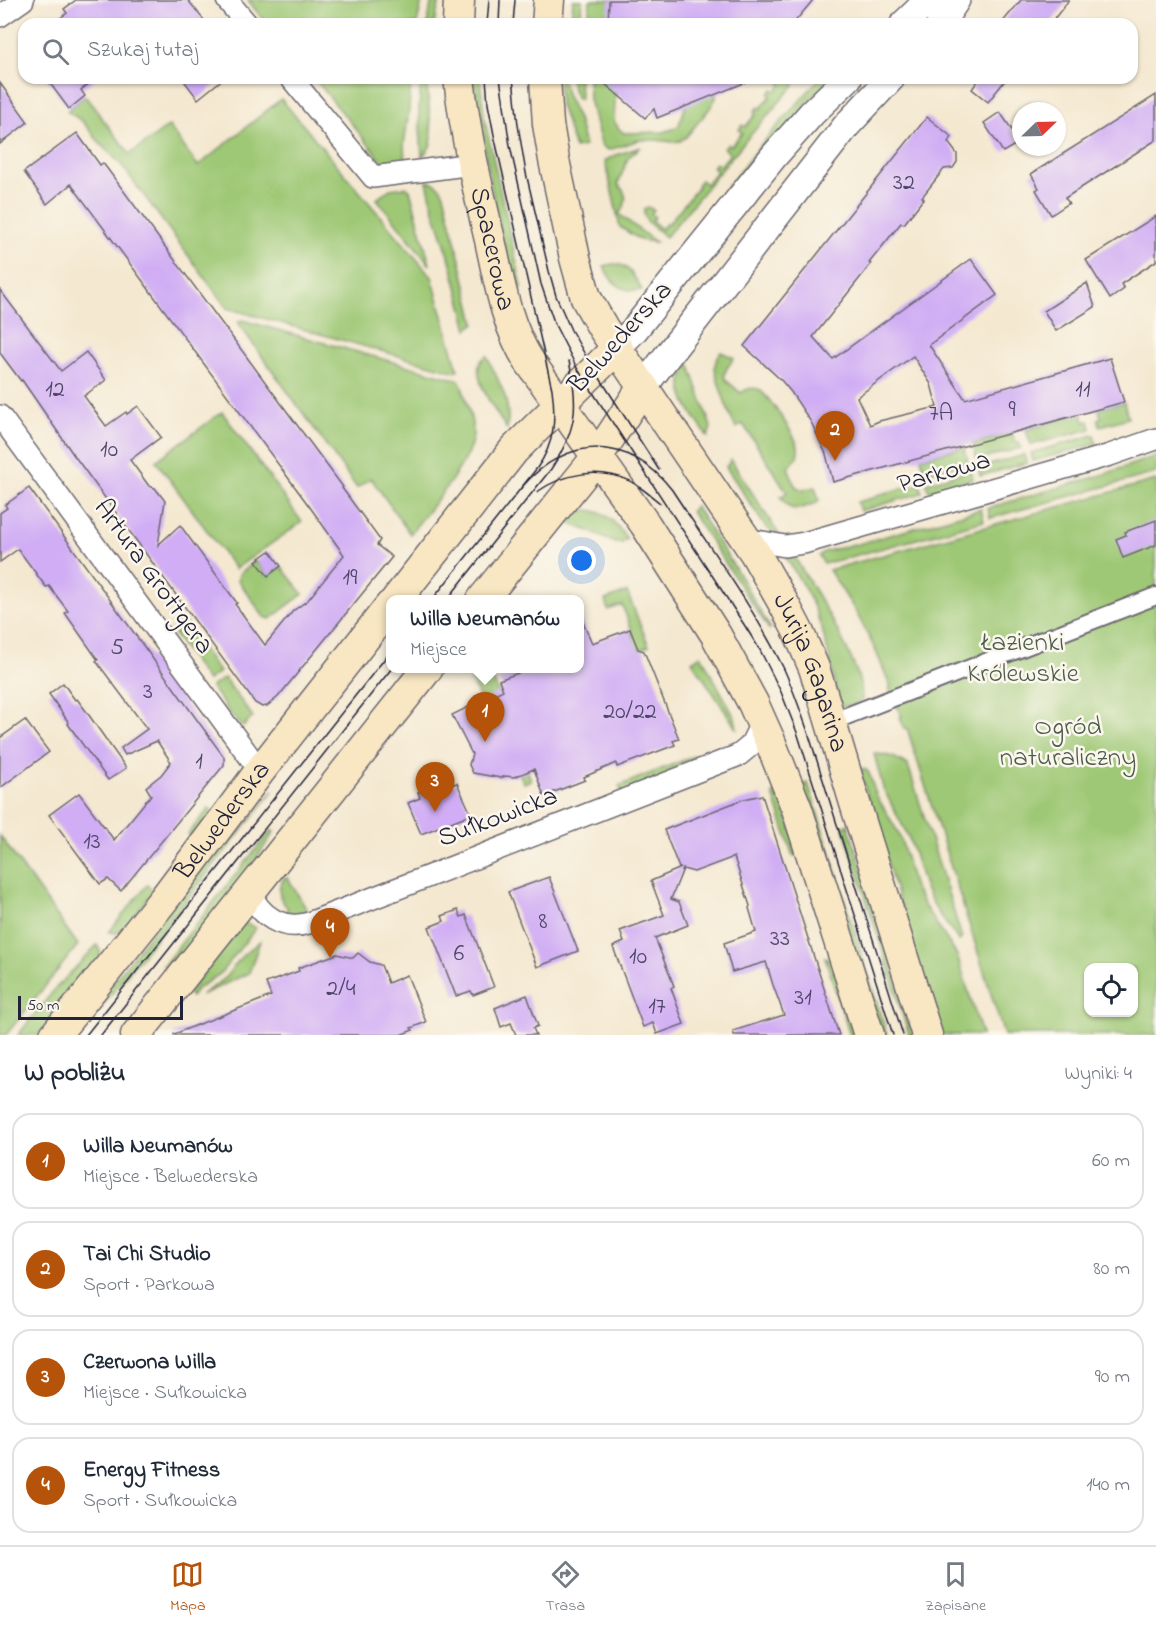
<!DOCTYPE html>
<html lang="pl">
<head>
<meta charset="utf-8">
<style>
	:root { --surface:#fff; --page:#f2f2f3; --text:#1f2937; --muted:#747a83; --line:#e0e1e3; --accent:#b45309 }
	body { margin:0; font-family:"Indie Flower",sans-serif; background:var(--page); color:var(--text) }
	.controls { position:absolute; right:18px; bottom:18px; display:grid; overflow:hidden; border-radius:12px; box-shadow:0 2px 4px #0004 }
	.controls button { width:54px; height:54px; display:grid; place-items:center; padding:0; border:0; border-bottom:2px solid var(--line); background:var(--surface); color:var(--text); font:30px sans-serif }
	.compass { position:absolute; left:1012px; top:102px; width:54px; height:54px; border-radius:50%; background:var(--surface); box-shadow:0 2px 4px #0004; rotate:67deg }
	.scale { position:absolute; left:18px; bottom:15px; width:165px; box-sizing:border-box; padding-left:6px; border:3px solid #22223b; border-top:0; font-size:16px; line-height:21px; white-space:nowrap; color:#22223b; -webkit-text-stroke:4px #fbf7ec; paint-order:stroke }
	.you { position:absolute; left:582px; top:561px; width:21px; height:21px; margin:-15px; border:4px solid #fff; border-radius:50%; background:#1a73e8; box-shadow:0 0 0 9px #1a73e833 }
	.badge { display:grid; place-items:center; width:39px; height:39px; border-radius:50%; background:var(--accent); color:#fff; font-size:20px; font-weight:700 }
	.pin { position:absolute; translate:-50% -50px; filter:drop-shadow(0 2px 3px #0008) }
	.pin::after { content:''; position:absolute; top:32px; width:21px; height:18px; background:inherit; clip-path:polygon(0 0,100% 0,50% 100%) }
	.popup { position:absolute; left:386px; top:595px; width:198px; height:78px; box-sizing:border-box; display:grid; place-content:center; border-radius:12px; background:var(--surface); filter:drop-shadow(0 2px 4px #0005); font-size:20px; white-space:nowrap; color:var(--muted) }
	.popup b { font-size:22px; color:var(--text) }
	.popup::after { content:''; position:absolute; left:50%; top:100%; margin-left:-12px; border:12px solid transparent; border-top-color:var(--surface) }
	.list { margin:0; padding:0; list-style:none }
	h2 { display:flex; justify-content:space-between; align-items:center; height:78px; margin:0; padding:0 24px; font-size:26px }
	h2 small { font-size:20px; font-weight:400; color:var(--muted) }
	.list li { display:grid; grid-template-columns:39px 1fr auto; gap:18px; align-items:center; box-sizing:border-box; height:96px; margin:0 12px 12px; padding:0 12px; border:2px solid var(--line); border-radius:18px }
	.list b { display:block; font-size:22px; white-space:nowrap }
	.list p { margin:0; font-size:20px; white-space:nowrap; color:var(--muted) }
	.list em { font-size:20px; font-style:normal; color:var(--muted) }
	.icon { flex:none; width:33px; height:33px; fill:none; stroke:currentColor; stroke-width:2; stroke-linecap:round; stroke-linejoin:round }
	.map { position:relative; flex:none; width:1156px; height:1035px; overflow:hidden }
	.search { position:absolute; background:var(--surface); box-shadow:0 2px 4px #0004; left:18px; right:18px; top:18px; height:66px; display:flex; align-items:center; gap:15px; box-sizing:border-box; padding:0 21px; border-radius:18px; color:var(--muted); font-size:22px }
	.sheet { height:510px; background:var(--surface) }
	nav { display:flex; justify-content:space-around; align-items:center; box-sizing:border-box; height:84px; border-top:2px solid var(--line); background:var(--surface); font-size:16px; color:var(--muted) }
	nav a { display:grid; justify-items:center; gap:3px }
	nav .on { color:var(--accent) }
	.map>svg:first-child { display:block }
	.green { fill:#9ec874; stroke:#607558; stroke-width:1.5; fill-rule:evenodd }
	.building { fill:#d0adf4; fill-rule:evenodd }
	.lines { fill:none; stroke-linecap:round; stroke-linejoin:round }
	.pedestrian-casing { stroke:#6c676f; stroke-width:20 }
	.minor-casing { stroke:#6c676f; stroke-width:24 }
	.tertiary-casing { stroke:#6c676f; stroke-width:30 }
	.secondary-casing { stroke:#6c676f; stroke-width:33 }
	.pedestrian { stroke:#fff; stroke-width:16 }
	.minor { stroke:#fff; stroke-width:21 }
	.tertiary { stroke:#fff; stroke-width:27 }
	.secondary { stroke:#f9e7c3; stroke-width:30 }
	.tram { stroke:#22223b; stroke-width:1.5 }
	.labels { text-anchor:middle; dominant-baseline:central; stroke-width:5; stroke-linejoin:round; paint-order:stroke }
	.number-label { font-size:24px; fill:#4e4569 }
	.street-label { font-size:27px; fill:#22223b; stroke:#fbf7ec }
	.park-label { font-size:27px; fill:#4d5c4f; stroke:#fbf7ec }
</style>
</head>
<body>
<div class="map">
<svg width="1156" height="1035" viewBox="0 0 1156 1035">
	<rect width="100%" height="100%" fill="#fbf7ec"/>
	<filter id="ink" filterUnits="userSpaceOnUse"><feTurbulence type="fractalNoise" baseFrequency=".0167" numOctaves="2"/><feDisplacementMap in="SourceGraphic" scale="12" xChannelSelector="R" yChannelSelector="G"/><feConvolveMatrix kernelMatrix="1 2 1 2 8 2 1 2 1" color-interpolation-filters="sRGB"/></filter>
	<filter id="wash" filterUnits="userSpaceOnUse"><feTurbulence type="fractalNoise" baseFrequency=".008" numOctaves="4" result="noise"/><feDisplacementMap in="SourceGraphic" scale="24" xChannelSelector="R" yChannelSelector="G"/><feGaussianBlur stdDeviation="1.35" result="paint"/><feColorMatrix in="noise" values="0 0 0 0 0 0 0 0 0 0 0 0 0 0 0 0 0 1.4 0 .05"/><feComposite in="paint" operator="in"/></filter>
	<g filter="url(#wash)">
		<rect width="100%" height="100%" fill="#f4e8d0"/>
		<!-- green -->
		<g class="green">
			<polygon points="248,0 422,0 417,24 266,24"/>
			<polygon points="432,0 440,0 434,24 427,24"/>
			<polygon points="573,0 582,0 580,24 571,24"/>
			<polygon points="590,0 615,0 614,24 588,24"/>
			<polygon points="314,78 411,78 409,110 404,145 405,164 386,166"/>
			<polygon points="421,78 426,78 432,138 430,147 422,157 419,112"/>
			<polygon points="473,78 480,78 484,117 522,287 515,292 492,190"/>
			<polygon points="558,78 562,78 566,94 578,119 585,146 575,148 560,105"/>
			<polygon points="570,78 579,78 580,99 577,99 572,87"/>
			<polygon points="588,78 616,78 614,121 619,129 624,133 663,132 673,129 679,125 687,102 716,92 716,98 710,108 686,137 680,141 673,142 655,140 639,140 609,150 602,147 589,99"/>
			<path d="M776 78H788L795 84 740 147 666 237C657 229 642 222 644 209L648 207 654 210 651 214 655 217 652 221 662 229 666 223 668 224 698 187 697 185 701 180 706 184 717 171 712 167 716 163 720 166 730 154 724 148 728 144 731 146 742 133 739 130 742 125 745 127 756 114 754 112 758 107 760 109 771 96 769 94 773 89 776 91 782 84Z"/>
			<polygon points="820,78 829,78 712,213 711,212 725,190 758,148"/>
			<polygon points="85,96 130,154 169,126 198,166 281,99 432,277 458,370 456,372 227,308 120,163 103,147 83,122 67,111"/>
			<path d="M641 147 628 158 618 184C628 194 628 203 619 214L655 242 640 240 620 227 605 161 613 156Z"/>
			<path d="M427 181C436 182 441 186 444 194L475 323 468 329 449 256 434 211Z"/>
			<polygon points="407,187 410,190 430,265 377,199 390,189"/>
			<path d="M612 264C629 263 634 277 642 290 623 293 610 283 604 266Z"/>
			<path d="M242 320 458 380 461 383C465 399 473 416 473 433 473 460 427 512 410 534L371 478 357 488 238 323Z"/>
			<path d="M721 352 734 358C718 379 723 377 741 393 746 389 752 387 758 389 767 393 796 437 798 447 799 456 795 462 788 467L795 486 802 490 815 487 819 500 817 503C798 508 793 516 781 497L787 492 743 424 736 428C730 417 715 377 715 366 715 360 718 357 721 352Z"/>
			<path d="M487 356C498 382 512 399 507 429 498 416 472 379 480 363 481 359 484 358 487 356Z"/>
			<path d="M689 363 711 427 708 437C692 413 670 391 689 363Z"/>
			<polygon points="1124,402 1128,418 1100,426 1098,419 1101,418 1099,409"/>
			<polygon points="222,412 302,522 235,569 156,461"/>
			<polygon points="1082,413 1084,422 1089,421 1091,429 1031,445 1026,430"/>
			<polygon points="1012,433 1015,442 1019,442 1021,448 977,460 973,444"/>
			<polygon points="1094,435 1097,444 1033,461 1031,453"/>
			<polygon points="964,447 968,462 925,473 921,458"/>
			<polygon points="1024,455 1027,463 980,476 978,468"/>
			<polygon points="1156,456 1156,473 990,518 988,508 1102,475"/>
			<polygon points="731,460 780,536 774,533 765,526 726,467"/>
			<polygon points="971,470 973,479 929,491 926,483"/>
			<path d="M1156 480V1035H1004L907 728H904L900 717 902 716C898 706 888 696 890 685L875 649 856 612 829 570ZM1088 968H1134V1012H1088Z"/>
			<polygon points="920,484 922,493 860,511 857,502 876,497 877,495"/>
			<polygon points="695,506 740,576 770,628 769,629 691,511"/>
			<polygon points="981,509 984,521 824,564 819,556 824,552 854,544 855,545"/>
			<path d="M587 510C608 512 616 523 627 539L622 543H615L589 531 573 525 565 518 579 511Z"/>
			<path d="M793 555C811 584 829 613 844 643 853 662 862 680 862 701L846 707 840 705C832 677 829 646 818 618 811 596 797 576 785 556Z"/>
			<polygon points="256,561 268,576 281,566 303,594 270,619 264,617 238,580 239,574"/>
			<polygon points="627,592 649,646 636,651 631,628 622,605 608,610 605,600"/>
			<polygon points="184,622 219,672 207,681 172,631"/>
			<polygon points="701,655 735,718 737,729 692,661"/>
			<polygon points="502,669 511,669 492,676 531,780 524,783 489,714 490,713 482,697 480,698 471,681"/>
			<polygon points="224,678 253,717 243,727 232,716 211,687"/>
			<polygon points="874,753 893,757 908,765 962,938 959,941 937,911 925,889 909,838 883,788"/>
			<polygon points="694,756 696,761 622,793 619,786"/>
			<polygon points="859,768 866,770 869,773 876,795 898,832 903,846 913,885 925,907 957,955 982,1035 939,1035"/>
			<polygon points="808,783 887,1035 882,1035 801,785"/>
			<polygon points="273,791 79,1035 72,1035 233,828 239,832"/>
			<polygon points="779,792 798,851 795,857 793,856 773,794"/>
			<polygon points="209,808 213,812 194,839 188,834"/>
			<polygon points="848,824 913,1035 909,1035 843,826"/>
			<path d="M271 830 274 832C242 882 207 926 166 969L163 966Z"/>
			<polygon points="0,836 78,945 6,1035 0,1035"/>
			<path d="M284 878H288L310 915 306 916 284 914 288 908C278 899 277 889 284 878Z"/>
			<polygon points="147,885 154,891 122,931 116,933 109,932"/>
			<polygon points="244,922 256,928 220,974 198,988 191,997 188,993"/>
			<polygon points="260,941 249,973 201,995 224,979 242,956"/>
			<polygon points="97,945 100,951 101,958 39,1035 18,1035 55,989"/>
			<polygon points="825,957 834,961 857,1035 850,1035"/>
		</g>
		<g id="blocks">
			<!-- building -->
			<g class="building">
				<polygon points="76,0 188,0 207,24 52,24 67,13 64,9"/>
				<polygon points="609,0 813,0 793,24 608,24"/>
				<polygon points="1021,0 1069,0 1050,24 1001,24"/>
				<polygon points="46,78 97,78 81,90 85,96 69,109"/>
				<polygon points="182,78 224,78 198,99"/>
				<polygon points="598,78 753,78 754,79 657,118 654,109 645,118"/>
				<polygon points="980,78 1007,78 988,102 972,89"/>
				<polygon points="0,83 28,122 0,144"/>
				<polygon points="1156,95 1156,140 1065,198 1069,203 1051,215 1036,190 1039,188 1031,174"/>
				<polygon points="1000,112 1020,142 1003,152 984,123"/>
				<path d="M927 117 952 137 948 142 957 154V162L953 168 944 169 922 197 924 198 904 224 901 223 869 263 871 264 813 337 833 359 971 259 997 295 929 345 965 399 1110 358 1124 402 833 482 826 454 811 422 791 392 781 380 744 346ZM913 356 931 384 937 407 879 421 870 425 857 397Z"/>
				<polygon points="77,133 100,165 103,163 343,487 342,488 380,540 377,545 392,557 278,697 267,706 262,707 255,703 73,454 31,393 22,380 21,381 0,353 0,290 61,371 86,352 106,380 84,396 106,426 126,412 127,414 138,406 161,437 130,460 149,486 155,488 165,501 158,545 180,525 237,603 235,604 265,645 293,611 308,600 344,555 312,510 71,184 47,204 24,172"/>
				<polygon points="1156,216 1156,261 1121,284 1124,289 1110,299 1086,260"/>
				<polygon points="1087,283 1095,307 1056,331 1044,311"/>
				<polygon points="29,488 224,757 224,765 121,891 108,879 100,884 49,815 79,793 114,840 151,795 146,787 161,775 171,762 157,741 125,755 121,748 147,729 96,661 98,660 65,613 68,611 49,586 46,587 18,549 0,562 0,513 7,508 5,505"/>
				<polygon points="1156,520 1156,545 1123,558 1116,539 1126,535 1125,532"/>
				<polygon points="270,551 281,566 268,576 256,561"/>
				<polygon points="579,613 592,643 630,629 638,649 644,651 679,739 673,741 675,745 617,767 616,763 584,777 585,780 544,796 534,769 514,777 505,776 501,778 473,773 469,765 472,754 452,715 503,690 499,680 529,669 579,669"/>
				<polygon points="63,683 75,700 77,699 86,711 126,768 108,780 68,724 69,723 49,694"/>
				<polygon points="25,720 49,752 0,788 0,738"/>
				<polygon points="457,783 471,814 421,834 408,803 420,798 418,792 436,785 438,789"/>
				<polygon points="762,795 839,1035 734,1035 733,1031 784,1015 773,985 766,962 732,972 724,943 756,932 749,908 750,906 734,857 694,872 683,869 671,899 679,902 688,925 655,938 674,986 671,988 684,1024 657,1034 653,1023 643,1027 613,947 624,942 620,931 664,915 651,881 681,868 679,868 664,830 744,799"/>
				<polygon points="549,877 578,951 537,967 508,892"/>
				<polygon points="458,910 461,917 466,915 494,987 473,995 471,991 456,996 429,927 444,921 442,916"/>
				<polygon points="358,953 370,962 381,965 388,983 407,975 426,1022 411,1028 413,1030 400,1035 174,1035 174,1034 271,996 266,983 299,971 298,968 337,954 353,958"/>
				<polygon points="527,995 538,1026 533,1028 536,1035 516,1035 511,1023 501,1027 495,1008"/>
			</g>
		</g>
	</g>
	<g filter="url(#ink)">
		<use href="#blocks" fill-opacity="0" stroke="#6c676f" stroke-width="1.5"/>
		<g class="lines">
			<!-- pedestrian casing -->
			<g class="pedestrian-casing">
				<polyline id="pedestrian" points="831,722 1156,596"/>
			</g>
			<!-- minor casing -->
			<g class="minor-casing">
				<g id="minor">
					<polyline points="227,0 247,24"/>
					<polyline points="0,16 23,0"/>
					<polyline points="291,78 373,177 473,164"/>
					<polyline points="0,416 260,771"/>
					<polyline points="745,539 785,546 804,543 1110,455 1156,439"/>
					<path d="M250 892C260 916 282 931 309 923L739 755 750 746 762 722"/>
				</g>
			</g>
			<!-- tertiary casing -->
			<g class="tertiary-casing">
				<g id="tertiary">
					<polyline points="904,24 929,0"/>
					<polyline points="940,24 956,0"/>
					<polyline points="617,348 634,330 774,156 812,113 848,78"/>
					<polyline points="643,387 847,125 891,78"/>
				</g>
			</g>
			<!-- secondary casing -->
			<g class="secondary-casing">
				<g id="secondary">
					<polyline points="458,24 459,0"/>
					<polyline points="547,24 549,0"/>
					<path id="s1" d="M459 78C465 133 477 186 490 240 499 281 506 325 529 361L645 524 716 635 753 703 770 741 797 809 869 1035"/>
					<path id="s2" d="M545 78 548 124 554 160 575 258 586 298 603 328 755 553 785 606 798 631 814 668 825 703 854 800 927 1035"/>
					<polyline points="396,600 514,450 617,348"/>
					<polyline points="482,600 597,457 643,387"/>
					<path id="s3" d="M55 1035 164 899 260 771 390 606"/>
					<polyline points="136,1035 428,668"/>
				</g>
			</g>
			<!-- pedestrian -->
			<use href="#pedestrian" class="pedestrian"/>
			<!-- minor -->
			<use href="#minor" class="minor"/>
			<!-- tertiary -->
			<use href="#tertiary" class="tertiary"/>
			<!-- secondary -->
			<use href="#secondary" class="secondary"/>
			<!-- tram -->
			<g class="tram">
				<polyline points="487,24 489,0"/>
				<polyline points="499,24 500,0"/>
				<polyline points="513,24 515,0"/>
				<polyline points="500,78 510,146 541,284 555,325 577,368 745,626 760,650 781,692 798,735 893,1035"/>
				<polyline points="513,78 518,125 526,173 549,271 556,296 571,330 587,358 659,470"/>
				<path d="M521 488C566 435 629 434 672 490 710 548 752 605 783 667 793 688 800 710 808 732L903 1035"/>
				<path d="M537 492C564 473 599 467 630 481 641 487 650 495 660 503"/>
				<path d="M432 600 537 468C555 443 556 419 552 389L494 135 488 104 486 78"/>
				<path d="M447 600 551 469C577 430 579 406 569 361"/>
				<polyline points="86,1035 390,652"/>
				<polyline points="101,1035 392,668"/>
			</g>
		</g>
	</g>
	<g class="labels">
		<!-- number labels -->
		<g class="number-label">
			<text x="904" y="183">32</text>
			<text x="55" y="390">12</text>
			<text x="1083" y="390">11</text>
			<text x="1012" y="410">9</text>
			<text x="941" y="414">7A</text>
			<text x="109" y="450">10</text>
			<text x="350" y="578">19</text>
			<text x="117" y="648">5</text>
			<text x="148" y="692">3</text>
			<text x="630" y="712">20/22</text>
			<text x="199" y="762">1</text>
			<text x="92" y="842">13</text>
			<text x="543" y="922">8</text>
			<text x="780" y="939">33</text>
			<text x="459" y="954">6</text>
			<text x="638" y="957">10</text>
			<text x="341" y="989">2/4</text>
			<text x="803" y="998">31</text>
			<text x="657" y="1007">17</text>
		</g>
		<!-- street labels -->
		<g class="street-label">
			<text stroke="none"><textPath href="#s1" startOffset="174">Spacerowa</textPath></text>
			<text transform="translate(621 338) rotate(-48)">Belwederska</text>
			<text transform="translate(944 473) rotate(-16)">Parkowa</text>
			<text transform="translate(153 577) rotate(54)">Artura Grottgera</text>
			<text stroke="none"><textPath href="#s2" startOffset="663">Jurija Gagarina</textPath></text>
			<text transform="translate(498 818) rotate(-21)">Sułkowicka</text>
			<text stroke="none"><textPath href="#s3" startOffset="272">Belwederska</textPath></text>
		</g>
		<!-- park labels -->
		<g class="park-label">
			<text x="1023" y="643">Łazienki<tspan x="1023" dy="31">Królewskie</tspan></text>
			<text x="1068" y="727">Ogród<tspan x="1068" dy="31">naturaliczny</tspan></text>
		</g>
	</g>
</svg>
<div class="controls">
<button><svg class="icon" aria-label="locate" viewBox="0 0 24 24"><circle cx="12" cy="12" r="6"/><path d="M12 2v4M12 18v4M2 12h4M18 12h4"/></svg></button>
</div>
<svg class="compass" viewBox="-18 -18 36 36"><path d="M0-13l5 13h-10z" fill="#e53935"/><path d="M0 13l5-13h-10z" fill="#747a83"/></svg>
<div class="scale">50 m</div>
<div class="you"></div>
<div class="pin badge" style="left:485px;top:742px">1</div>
<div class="popup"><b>Willa Neumanów</b>Miejsce</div>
<div class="pin badge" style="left:835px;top:461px">2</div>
<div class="pin badge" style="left:435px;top:812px">3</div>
<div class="pin badge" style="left:330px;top:958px">4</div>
<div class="search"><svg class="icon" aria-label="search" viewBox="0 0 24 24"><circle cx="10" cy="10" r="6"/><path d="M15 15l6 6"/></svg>Szukaj tutaj</div>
</div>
<section class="sheet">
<h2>W pobliżu<small>Wyniki: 4</small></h2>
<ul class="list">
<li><span class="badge">1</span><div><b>Willa Neumanów</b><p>Miejsce · Belwederska</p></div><em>60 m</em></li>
<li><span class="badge">2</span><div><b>Tai Chi Studio</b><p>Sport · Parkowa</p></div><em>80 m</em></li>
<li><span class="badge">3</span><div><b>Czerwona Willa</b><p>Miejsce · Sułkowicka</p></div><em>90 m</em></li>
<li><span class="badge">4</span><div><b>Energy Fitness</b><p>Sport · Sułkowicka</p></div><em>140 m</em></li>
</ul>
</section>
<nav>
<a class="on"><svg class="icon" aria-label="map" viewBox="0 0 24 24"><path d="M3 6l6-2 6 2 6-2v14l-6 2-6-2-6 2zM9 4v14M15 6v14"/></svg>Mapa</a>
<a><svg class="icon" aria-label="directions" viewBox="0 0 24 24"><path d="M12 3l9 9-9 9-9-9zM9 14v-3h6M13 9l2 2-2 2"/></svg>Trasa</a>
<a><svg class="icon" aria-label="saved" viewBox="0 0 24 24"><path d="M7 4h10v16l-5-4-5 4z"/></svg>Zapisane</a>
</nav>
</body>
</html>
